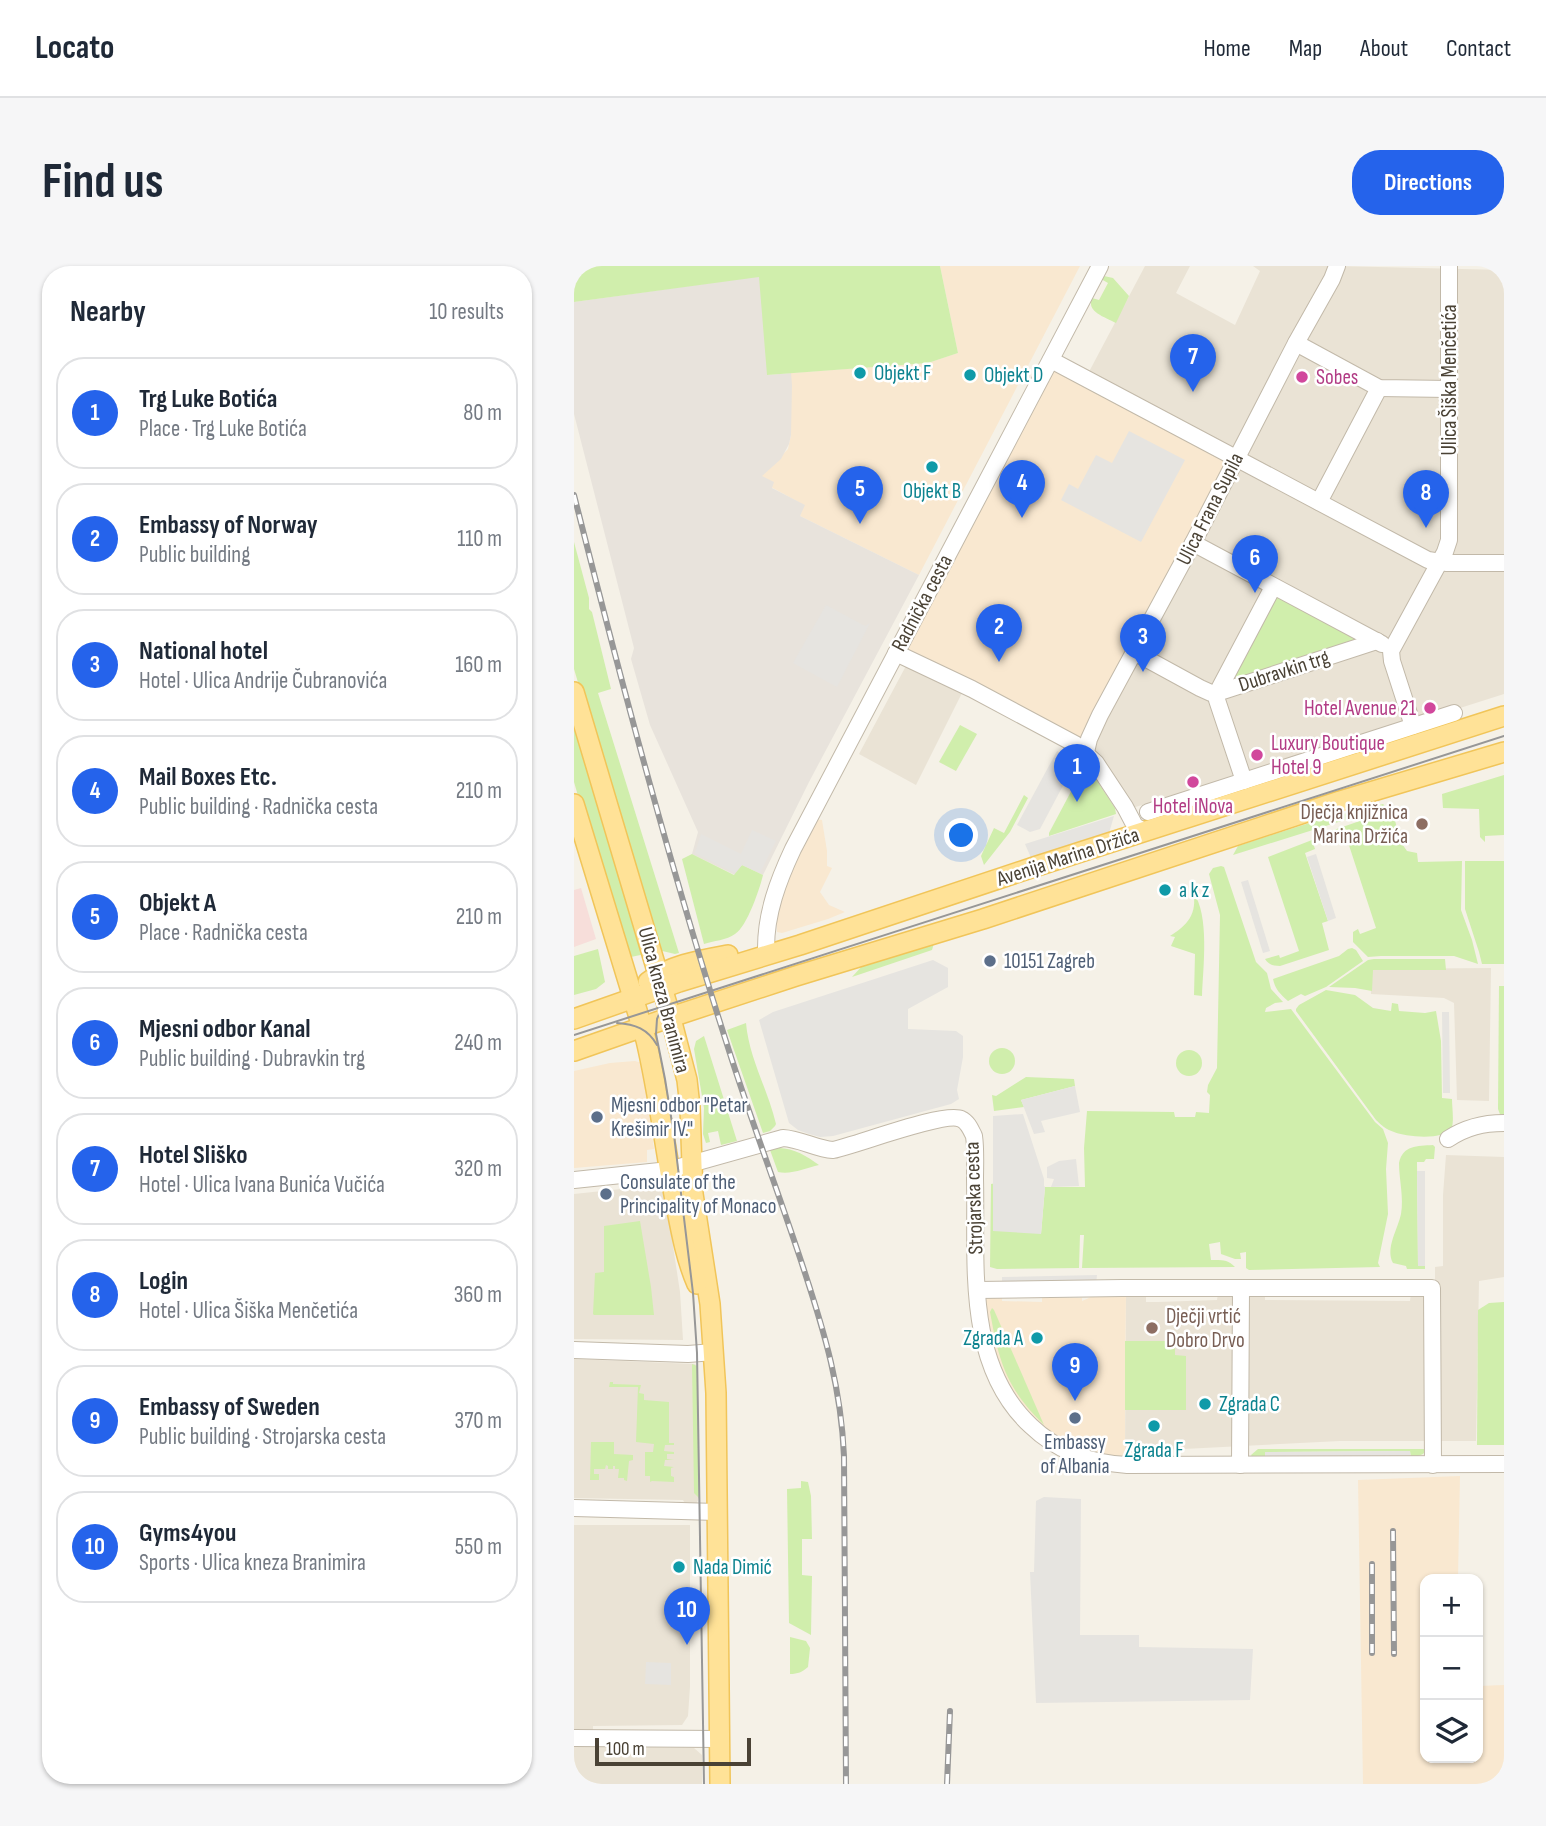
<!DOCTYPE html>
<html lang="en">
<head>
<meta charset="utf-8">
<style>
	:root { --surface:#fff; --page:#f6f6f7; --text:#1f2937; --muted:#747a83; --line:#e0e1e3; --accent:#2563eb }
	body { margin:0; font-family:"Sofia Sans Condensed",sans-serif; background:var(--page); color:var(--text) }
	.controls { position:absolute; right:21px; bottom:21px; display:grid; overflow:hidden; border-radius:14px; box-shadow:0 2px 5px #0004 }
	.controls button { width:63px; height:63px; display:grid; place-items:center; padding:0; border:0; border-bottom:2px solid var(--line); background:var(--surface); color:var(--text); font:35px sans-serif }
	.scale { position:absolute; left:21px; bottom:18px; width:156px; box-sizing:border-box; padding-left:7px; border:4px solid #4a4235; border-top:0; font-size:19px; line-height:24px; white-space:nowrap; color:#4a4235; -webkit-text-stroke:5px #fff; paint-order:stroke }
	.you { position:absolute; left:388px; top:570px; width:24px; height:24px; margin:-18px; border:5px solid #fff; border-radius:50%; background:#1a73e8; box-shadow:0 0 0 10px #1a73e833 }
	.badge { display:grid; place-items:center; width:46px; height:46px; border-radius:50%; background:var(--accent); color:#fff; font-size:23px; font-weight:700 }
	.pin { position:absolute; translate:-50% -58px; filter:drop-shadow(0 2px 4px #0008) }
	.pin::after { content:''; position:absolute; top:37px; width:24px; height:21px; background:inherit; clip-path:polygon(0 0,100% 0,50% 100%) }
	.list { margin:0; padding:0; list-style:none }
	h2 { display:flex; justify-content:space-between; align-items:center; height:91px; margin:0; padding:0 28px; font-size:30px }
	h2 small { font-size:23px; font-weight:400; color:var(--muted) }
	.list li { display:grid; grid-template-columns:46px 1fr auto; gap:21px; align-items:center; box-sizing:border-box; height:112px; margin:0 14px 14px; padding:0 14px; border:2px solid var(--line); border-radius:28px }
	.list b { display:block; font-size:26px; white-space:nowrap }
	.list p { margin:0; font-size:23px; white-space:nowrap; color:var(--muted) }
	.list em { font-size:23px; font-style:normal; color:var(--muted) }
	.icon { flex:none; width:38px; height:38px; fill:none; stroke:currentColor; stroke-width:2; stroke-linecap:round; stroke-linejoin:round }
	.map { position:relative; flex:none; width:930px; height:1518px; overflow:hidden; border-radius:28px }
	header { display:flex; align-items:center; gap:42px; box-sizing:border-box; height:98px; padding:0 35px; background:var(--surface); border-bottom:2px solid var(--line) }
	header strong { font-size:33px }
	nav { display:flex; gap:38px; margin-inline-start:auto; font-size:24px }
	.intro { display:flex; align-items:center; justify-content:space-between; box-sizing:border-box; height:168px; padding:0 42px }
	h1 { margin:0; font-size:49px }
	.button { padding:18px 32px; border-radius:28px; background:var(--accent); color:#fff; font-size:24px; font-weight:700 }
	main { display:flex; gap:42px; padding:0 42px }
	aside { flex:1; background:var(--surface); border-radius:28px; box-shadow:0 2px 5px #0004 }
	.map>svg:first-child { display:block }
	.residential { fill:#eae3d5 }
	.commercial { fill:#f9e8d0 }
	.industrial { fill:#e8e3dc }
	.medical { fill:#f7deda }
	.green { fill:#d0eeac }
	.parking { fill:#e6e4e0 }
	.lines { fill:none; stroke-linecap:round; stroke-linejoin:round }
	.minor-casing { stroke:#c2b9a9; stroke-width:18 }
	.major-casing { stroke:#f1c559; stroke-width:22 }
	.minor { stroke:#fff; stroke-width:16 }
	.major { stroke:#ffe297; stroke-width:19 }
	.tram { stroke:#979797; stroke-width:2 }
	.rail-casing { stroke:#979797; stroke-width:6 }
	.rail { stroke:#fff; stroke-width:3.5; stroke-dasharray:10; stroke-linecap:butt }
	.culture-dot { fill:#0f9aa8; stroke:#fff; stroke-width:2.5 }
	.hotel-dot { fill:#d1479c; stroke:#fff; stroke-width:2.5 }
	.education-dot { fill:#8d6e63; stroke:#fff; stroke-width:2.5 }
	.service-dot { fill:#5c6f8a; stroke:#fff; stroke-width:2.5 }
	.labels { text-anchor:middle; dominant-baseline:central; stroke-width:5; stroke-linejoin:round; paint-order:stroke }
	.culture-label { font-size:21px; fill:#0d838f; stroke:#fff; text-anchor:start }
	.hotel-label { font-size:21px; fill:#b23c85; stroke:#fff; text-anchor:start }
	.street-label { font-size:21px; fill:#4a4235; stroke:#fff }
	.education-label { font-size:21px; fill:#785e54; stroke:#fff; text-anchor:end }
	.service-label { font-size:21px; fill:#4e5e75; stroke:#fff; text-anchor:start }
</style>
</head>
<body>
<header>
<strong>Locato</strong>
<nav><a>Home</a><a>Map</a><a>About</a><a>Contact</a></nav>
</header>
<div class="intro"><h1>Find us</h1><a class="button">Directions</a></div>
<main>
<aside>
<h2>Nearby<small>10 results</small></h2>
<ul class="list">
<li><span class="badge">1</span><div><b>Trg Luke Botića</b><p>Place · Trg Luke Botića</p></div><em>80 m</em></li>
<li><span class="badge">2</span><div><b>Embassy of Norway</b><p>Public building</p></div><em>110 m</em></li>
<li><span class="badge">3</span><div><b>National hotel</b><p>Hotel · Ulica Andrije Čubranovića</p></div><em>160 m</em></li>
<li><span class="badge">4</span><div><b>Mail Boxes Etc.</b><p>Public building · Radnička cesta</p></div><em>210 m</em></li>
<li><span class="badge">5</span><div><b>Objekt A</b><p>Place · Radnička cesta</p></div><em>210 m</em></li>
<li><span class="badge">6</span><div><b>Mjesni odbor Kanal</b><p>Public building · Dubravkin trg</p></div><em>240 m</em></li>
<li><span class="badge">7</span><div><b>Hotel Sliško</b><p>Hotel · Ulica Ivana Bunića Vučića</p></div><em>320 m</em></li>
<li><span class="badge">8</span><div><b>Login</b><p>Hotel · Ulica Šiška Menčetića</p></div><em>360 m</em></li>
<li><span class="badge">9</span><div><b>Embassy of Sweden</b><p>Public building · Strojarska cesta</p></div><em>370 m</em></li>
<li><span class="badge">10</span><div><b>Gyms4you</b><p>Sports · Ulica kneza Branimira</p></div><em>550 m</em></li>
</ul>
</aside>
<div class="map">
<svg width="930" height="1518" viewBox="0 0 930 1518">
	<rect width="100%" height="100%" fill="#f5f1e7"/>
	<!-- residential -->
	<g class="residential">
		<polygon points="571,0 616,0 602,27 661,59 686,5 679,0 762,0 930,4 930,428 773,478 558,542 518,483 508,119"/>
		<polygon points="333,398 389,425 342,519 285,488"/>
		<polygon points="917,702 915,835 883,834 880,737 870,732 797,728 796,703"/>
		<polygon points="872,889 930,891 930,1011 905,1015 902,1175 766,1175 551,1186 552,1027 572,1028 572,1036 584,1036 643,1034 644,1027 691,1027 691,1034 836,1035 837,1027 861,1027 861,1001 869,1000 869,929"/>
		<polygon points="85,919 89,923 97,967 106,1026 109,1074 0,1073 0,928"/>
		<polygon points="0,1093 121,1098 123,1100 125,1232 122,1238 113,1241 109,1234 0,1232"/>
		<polygon points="0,1259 116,1259 116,1421 114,1450 108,1459 19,1460 19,1465 0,1464"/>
		<polygon points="0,1480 120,1482 128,1489 128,1518 0,1518"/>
	</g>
	<!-- commercial -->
	<g class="commercial">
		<polygon points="366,0 506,0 345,309 226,250 230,239 197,221 187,210 214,183 215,178 217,169 217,107 354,97 384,87"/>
		<polygon points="478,104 655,191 509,477 333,385"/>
		<polygon points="241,553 248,554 253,585 253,600 258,602 246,626 255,639 271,646 254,653 208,667 203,666 203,631"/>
		<polygon points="61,795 68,797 80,883 73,884 73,896 0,902 0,805 36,797"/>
		<polygon points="552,1027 551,1121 551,1193 500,1184 454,1153 417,1086 411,1035 415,1031 428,1028 428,1035 468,1036 468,1028 479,1032 508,1032 508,1035 524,1028"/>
		<polygon points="886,1210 884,1313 851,1313 851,1492 904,1492 904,1420 930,1419 930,1518 789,1518 784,1214"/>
	</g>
	<!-- industrial -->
	<polygon class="industrial" points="186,10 194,109 217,107 218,119 217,169 215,178 207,193 188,210 200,216 198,222 231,239 226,250 345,309 235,516 189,609 168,599 161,609 118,588 124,566 76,459 57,393 60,382 0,148 0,36"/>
	<!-- medical -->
	<polygon class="medical" points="7,622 22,673 0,681 0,624"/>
	<!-- green -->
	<g class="green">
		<polygon points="0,0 366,0 384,87 354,97 193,109 185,11 0,36"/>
		<path d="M530 10 539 12 555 30 542 57C531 51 512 46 518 32L525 34 534 17 527 13Z"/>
		<polygon points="0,276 15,332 15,343 18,346 37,423 24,427 105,687 101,688 84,684 0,403"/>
		<polygon points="703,328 782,371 784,376 656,415"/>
		<polygon points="0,458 71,688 57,691 39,631 16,571 0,516"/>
		<polygon points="386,459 403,468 382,505 365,496"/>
		<polygon points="510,501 514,501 541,542 542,548 475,570 475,567"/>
		<polygon points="930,509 930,569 911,570 911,576 906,571 905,543 869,542 868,528"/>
		<polygon points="450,529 454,532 436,566 410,599 407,590 420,562 430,567"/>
		<polygon points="809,538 812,541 659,589 664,580 688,572 745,554"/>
		<polygon points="815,545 819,546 826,575 833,585 843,587 844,596 888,595 887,644 898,674 904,698 880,690 807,690 794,691 779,676 779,666 784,663 786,668 802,662 770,564 748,571 748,568"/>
		<path d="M738 574 741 583 731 587 754 655 748 657 755 684 706 700C699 700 695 699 691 693L705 689 706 692 725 685 694 591Z"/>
		<path d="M118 588 160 609 168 599 189 609C186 622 173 661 161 668 153 674 139 675 130 678L108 593Z"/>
		<polygon points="891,595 930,595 930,698 908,698 905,686 891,643"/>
		<path d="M647 600 650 601 682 696 693 707 697 723 709 736 701 737 692 742 691 746 717 743 801 856 809 863 814 877 812 903 814 948 804 997 806 1001 675 1004 672 1002V986L666 987 667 993H661L647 988 646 976 635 978 637 994C646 994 654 993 661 1001L508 1002 510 969H506L505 1002 423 1003 416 1001 417 918 423 917 467 968 471 921H511L510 882 513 845 600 846 601 851H621L622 846 635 847 636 829 633 826 634 819 643 802 646 649 635 608 639 602Z"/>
		<path d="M619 626C636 649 629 702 628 730L620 729 621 688 597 680 601 671 596 670C613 660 624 647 619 626Z"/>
		<polygon points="360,677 358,684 278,711 289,699"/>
		<path d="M778 682 782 684 789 695 752 721 731 730 727 728 714 735C706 728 701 723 699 713L765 690 774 683Z"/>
		<polygon points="24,683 31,716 22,723 0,729 0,690"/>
		<polygon points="800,693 871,693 872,704 799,704 798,725 781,722 755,721 794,694"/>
		<polygon points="925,720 930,720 930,851 927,851 924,843"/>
		<path d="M752 724 781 729 799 742 817 745 818 737 824 738 825 745 851 747 862 745 867 775 868 832 878 833C878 841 880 853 878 861 872 875 832 871 820 866 813 864 807 859 802 854L722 745V743L725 739Z"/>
		<path d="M172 757C175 792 194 824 202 858L201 860 196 865 189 867 153 764Z"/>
		<polygon points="130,770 163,875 147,879 144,865 134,867 136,876 132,877 129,868 130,842 120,783 122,775"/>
		<circle cx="428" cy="795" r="13"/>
		<circle cx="615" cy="797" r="13"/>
		<polygon points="452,811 500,813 501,820 447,834 450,841 420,845 418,829 422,830"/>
		<path d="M859 879 861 881 860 893H852L850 896H843L844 1000H851V1003H833L832 1000 819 997C811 982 824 963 827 948 830 932 825 913 825 897 829 879 843 880 859 879Z"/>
		<path d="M203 882C218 881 233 890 245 899 232 902 217 909 204 906L196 884Z"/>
		<polygon points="66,955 77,1021 80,1049 20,1049 19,1048 21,1007 30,1006 30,960"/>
		<polygon points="930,1036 930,1179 903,1179 904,1044 915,1037"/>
		<path d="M418 1042 420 1044 470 1159C432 1122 425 1096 416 1046Z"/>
		<polygon points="551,1075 601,1075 601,1089 612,1090 612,1144 551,1144"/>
		<polygon points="118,1098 123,1100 125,1232 120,1227"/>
		<polygon points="36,1116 39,1116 39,1118 67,1119 65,1127 70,1128 70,1134 95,1136 95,1177 100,1177 100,1179 91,1179 90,1185 100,1186 100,1188 93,1188 93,1193 100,1194 91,1194 90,1200 100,1201 97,1202 97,1210 100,1211 100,1216 78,1215 76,1216 76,1210 71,1210 71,1186 79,1186 80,1178 62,1176 64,1121 35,1121"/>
		<polygon points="17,1176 40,1176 40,1188 59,1189 59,1194 55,1195 53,1215 50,1214 50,1212 44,1212 45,1203 41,1203 41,1200 39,1200 39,1203 34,1203 34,1200 32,1199 31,1203 20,1203 20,1208 25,1208 25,1214 16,1214"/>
		<polygon points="684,1183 853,1183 849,1188 837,1193 836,1185 692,1186 691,1193 678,1191 677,1189"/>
		<polygon points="227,1215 234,1216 237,1230 238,1273 228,1273 228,1309 238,1310 237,1369 215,1357 213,1223 227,1222"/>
		<path d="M216 1371 232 1375 236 1382 234 1401C228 1406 224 1408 216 1408Z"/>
	</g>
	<!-- parking -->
	<g class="parking">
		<polygon points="555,165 611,194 567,276 487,234 495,218 504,223 522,189 538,197"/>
		<polygon points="252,339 291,360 296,357 263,421 219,397"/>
		<polygon points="483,485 502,495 466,563 456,566 443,559"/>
		<polygon points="540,550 535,567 458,594 451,578"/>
		<polygon points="178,564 202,575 186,607 168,599 161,607 121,587 127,568 167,588"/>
		<polygon points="742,588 762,652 754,655 733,591"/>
		<polygon points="674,614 696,685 689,687 667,616"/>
		<polygon points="359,694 374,702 374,721 334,743 334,763 382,765 389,770 389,791 383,824 385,833 377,838 259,870 246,871 235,868 224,864 215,857 185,754 199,746"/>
		<polygon points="868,746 875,746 876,827 869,827"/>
		<polygon points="501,820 506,846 467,855 471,866 460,868 447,834"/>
		<polygon points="449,848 470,913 470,920 471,921 467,968 419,965 419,850"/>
		<polygon points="502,893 505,920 477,921 480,913 473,912 473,901 485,895"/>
		<polygon points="843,905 851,905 851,1000 844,1000"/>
		<polygon points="523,1009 522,1018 428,1019 428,1011"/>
		<polygon points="836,1185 837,1193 691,1193 691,1186"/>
		<polygon points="470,1231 507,1233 506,1369 565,1369 565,1381 679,1383 676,1434 462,1437 456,1306 460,1306 462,1235"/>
		<polygon points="72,1396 97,1397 97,1419 71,1418"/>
	</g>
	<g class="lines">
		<!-- minor casing -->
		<g class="minor-casing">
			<g id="minor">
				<polyline points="722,77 805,122 875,123"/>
				<polyline points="477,94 854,294 873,297 930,297"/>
				<polyline points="745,236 805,122"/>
				<polyline points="619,277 808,378"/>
				<polyline points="560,386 626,422 637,427 643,427 803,375"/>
				<polyline points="322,387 398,423 501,478 522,497 551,541 561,560 572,566"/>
				<polyline points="643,427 699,321"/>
				<polyline points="643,427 643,434 670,515"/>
				<polyline points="839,460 818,395 817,385 871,286 875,274 875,0"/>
				<polyline points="512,486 515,473 526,449 619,277 722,77 758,13 763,0"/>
				<polyline points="574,546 880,447"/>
				<path d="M192 682C192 647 204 615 219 583L526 0"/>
				<path d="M874 873C892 861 909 857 930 857"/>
				<path d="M0 914 95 904 209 872C227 873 242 883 259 884 283 879 371 845 387 853 394 856 397 864 400 870 402 884 401 899 401 913 403 996 390 1098 457 1160 484 1186 516 1197 553 1199L930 1198"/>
				<polyline points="403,1024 548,1022 858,1022 859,1199"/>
				<polyline points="0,1084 114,1088 140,1086"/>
				<polyline points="666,1199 667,1022"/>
				<polyline points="0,1242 143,1246"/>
				<polyline points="0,1472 145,1473"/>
			</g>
		</g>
		<!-- major casing -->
		<g class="major-casing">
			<g id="major">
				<polyline points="0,426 95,745 113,814 116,841 119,928 136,1038 142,1127 146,1518"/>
				<path d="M0 538 72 774C85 829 91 884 102 939 107 965 112 993 123 1018"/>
				<path d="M74 716C96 699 127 694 154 689"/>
				<polyline points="0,753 105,716 226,679 460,601 930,450"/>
				<polyline points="0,785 97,751 222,710 409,653 766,535 930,486"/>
			</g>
		</g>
		<!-- minor -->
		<use href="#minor" class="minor"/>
		<!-- major -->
		<use href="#major" class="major"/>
		<!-- tram -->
		<g class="tram">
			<polyline points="92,738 86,746 83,753 82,768 91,813 100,869 119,1027 123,1087 130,1518"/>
			<path d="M43 757C61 758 74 763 83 779"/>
			<polyline points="0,769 930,470"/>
		</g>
		<!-- rail casing -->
		<g class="rail-casing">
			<g id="rail">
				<path d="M0 229C48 419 98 608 158 794 181 865 207 934 230 1004 251 1068 267 1122 270 1190L272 1518"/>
				<polyline points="819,1265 820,1388"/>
				<polyline points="798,1298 798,1387"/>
				<polyline points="373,1518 376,1445"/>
			</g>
		</g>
		<!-- rail -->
		<use href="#rail" class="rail"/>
	</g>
	<!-- markers -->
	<g class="culture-dot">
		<circle cx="286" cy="107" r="7"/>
		<circle cx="396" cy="109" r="7"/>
		<circle cx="358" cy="201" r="7"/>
		<circle cx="591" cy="624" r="7"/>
		<circle cx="463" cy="1072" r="7"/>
		<circle cx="631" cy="1138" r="7"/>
		<circle cx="580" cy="1160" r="7"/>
		<circle cx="105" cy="1301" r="7"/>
	</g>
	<g class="hotel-dot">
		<circle cx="728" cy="111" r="7"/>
		<circle cx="856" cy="442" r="7"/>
		<circle cx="683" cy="489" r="7"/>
		<circle cx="619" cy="516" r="7"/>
	</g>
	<g class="education-dot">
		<circle cx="848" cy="558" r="7"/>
		<circle cx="578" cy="1062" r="7"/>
	</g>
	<g class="service-dot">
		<circle cx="416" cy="695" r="7"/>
		<circle cx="23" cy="851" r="7"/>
		<circle cx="32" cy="928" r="7"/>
		<circle cx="501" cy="1152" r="7"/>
	</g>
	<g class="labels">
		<!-- culture labels -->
		<g class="culture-label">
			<text x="300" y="107">Objekt F</text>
			<text x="410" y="109">Objekt D</text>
			<text x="358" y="225" text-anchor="middle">Objekt B</text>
			<text x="605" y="624">a k z</text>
			<text x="449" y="1072" text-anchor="end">Zgrada A</text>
			<text x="645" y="1138">Zgrada C</text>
			<text x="580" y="1184" text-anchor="middle">Zgrada F</text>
			<text x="119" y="1301">Nada Dimić</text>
		</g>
		<!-- hotel labels -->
		<g class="hotel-label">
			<text x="742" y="111">Sobes</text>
			<text x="842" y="442" text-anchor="end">Hotel Avenue 21</text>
			<text x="697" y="477">Luxury Boutique<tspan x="697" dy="24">Hotel 9</tspan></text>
			<text x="619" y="540" text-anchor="middle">Hotel iNova</text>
		</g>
		<!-- street labels -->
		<g class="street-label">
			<text transform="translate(875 114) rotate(-90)">Ulica Šiška Menčetića</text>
			<text transform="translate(636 243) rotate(-63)">Ulica Frana Supila</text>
			<text transform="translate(348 337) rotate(-62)">Radnička cesta</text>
			<text transform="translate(710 405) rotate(-18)">Dubravkin trg</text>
			<text transform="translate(494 591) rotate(-18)">Avenija Marina Držića</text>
			<text transform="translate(90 734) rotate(75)">Ulica kneza Branimira</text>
			<text transform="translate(400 932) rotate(-92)">Strojarska cesta</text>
		</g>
		<!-- education labels -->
		<g class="education-label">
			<text x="834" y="546">Dječja knjižnica<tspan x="834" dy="24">Marina Držića</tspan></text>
			<text x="592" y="1050" text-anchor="start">Dječji vrtić<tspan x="592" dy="24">Dobro Drvo</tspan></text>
		</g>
		<!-- service labels -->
		<g class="service-label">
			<text x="430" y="695">10151 Zagreb</text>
			<text x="37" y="839">Mjesni odbor "Petar<tspan x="37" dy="24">Krešimir IV."</tspan></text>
			<text x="46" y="916">Consulate of the<tspan x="46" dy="24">Principality of Monaco</tspan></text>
			<text x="501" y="1176" text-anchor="middle">Embassy<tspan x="501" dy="24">of Albania</tspan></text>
		</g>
	</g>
</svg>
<div class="controls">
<button>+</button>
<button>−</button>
<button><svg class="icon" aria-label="layers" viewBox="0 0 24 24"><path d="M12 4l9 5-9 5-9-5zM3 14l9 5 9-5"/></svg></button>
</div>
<div class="scale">100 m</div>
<div class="you"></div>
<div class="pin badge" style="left:503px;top:536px">1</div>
<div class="pin badge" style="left:425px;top:396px">2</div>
<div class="pin badge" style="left:569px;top:406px">3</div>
<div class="pin badge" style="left:448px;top:252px">4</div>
<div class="pin badge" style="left:286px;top:258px">5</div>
<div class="pin badge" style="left:681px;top:327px">6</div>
<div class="pin badge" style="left:619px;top:126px">7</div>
<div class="pin badge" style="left:852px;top:262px">8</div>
<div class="pin badge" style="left:501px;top:1135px">9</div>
<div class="pin badge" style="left:113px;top:1379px">10</div>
</div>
</main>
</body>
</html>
